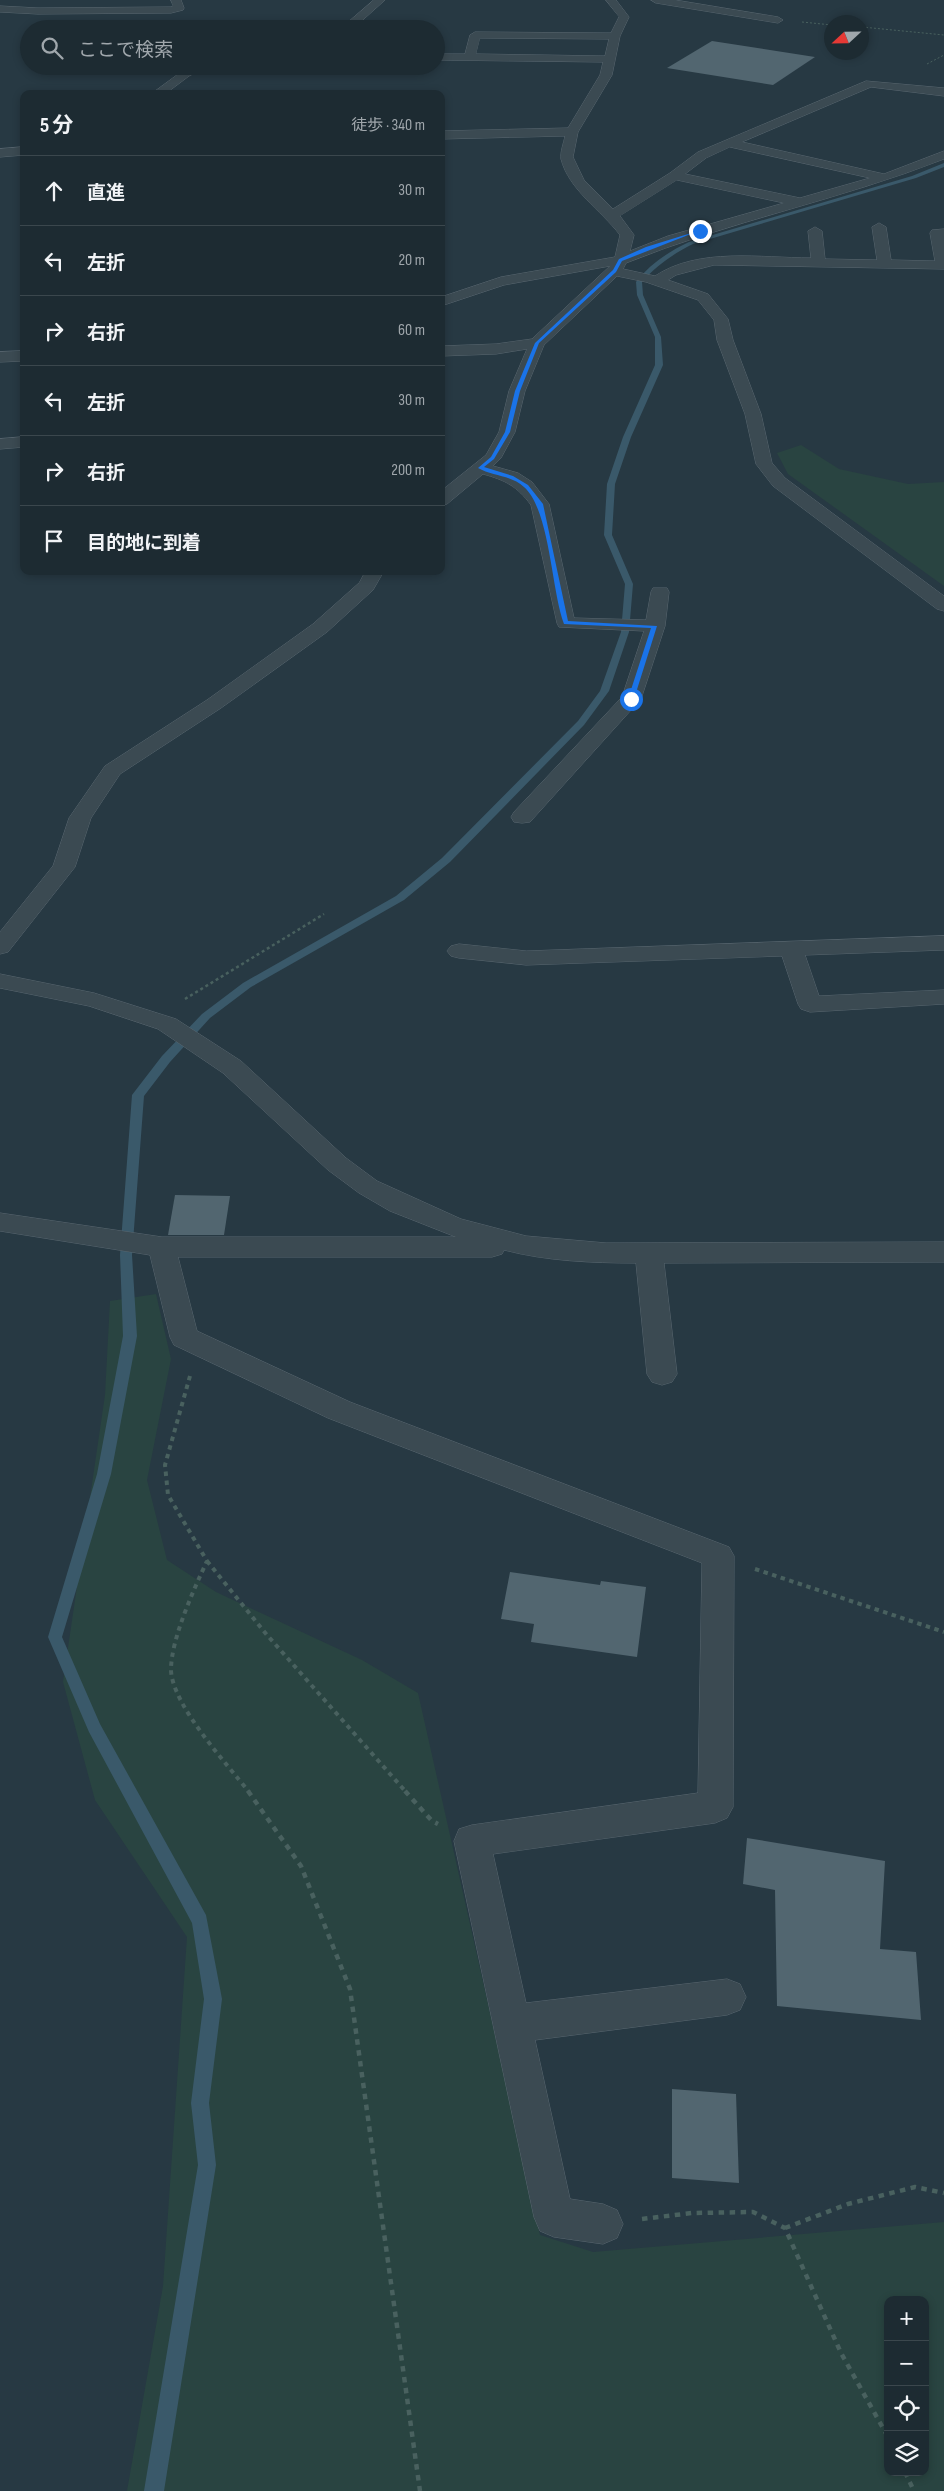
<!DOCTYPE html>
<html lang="ja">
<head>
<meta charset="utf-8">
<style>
	:root { --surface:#1d2b32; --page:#25333a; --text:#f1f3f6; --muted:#a0a7ac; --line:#3b474d }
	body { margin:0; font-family:"Sofia Sans Condensed","Noto Sans JP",sans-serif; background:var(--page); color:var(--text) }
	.controls { position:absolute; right:15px; bottom:15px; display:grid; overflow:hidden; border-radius:10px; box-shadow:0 2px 8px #0003 }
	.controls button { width:45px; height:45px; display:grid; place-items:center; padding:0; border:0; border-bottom:1px solid var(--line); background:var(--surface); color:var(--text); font:25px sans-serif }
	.compass { position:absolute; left:824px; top:15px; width:45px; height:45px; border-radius:50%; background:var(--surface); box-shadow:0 2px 8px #0003; rotate:248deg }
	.stop { position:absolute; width:15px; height:15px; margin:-11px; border:4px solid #1a73e8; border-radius:50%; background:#fff }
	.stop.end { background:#1a73e8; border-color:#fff; box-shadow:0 1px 5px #0008 }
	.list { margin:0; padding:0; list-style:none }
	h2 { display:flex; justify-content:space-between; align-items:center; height:65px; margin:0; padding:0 20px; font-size:21px }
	h2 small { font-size:16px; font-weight:400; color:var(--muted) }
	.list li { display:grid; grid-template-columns:32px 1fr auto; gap:15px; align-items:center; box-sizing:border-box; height:70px; padding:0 20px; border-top:1px solid var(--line) }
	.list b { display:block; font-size:19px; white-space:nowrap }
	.list em { font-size:16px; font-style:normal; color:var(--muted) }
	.icon { flex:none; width:28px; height:28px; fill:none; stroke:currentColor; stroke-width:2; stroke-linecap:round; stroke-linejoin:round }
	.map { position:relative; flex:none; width:944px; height:2491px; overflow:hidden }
	.search { position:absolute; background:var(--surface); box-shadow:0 2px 8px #0003; left:20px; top:20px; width:425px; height:55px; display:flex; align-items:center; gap:12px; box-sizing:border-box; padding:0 18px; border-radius:28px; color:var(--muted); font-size:19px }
	.panel { position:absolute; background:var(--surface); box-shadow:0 2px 8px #0003; left:20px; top:90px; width:425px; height:485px; border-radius:10px }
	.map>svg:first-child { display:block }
	.green { fill:#294441; fill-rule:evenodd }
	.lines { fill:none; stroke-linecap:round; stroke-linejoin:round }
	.stream { fill:#3a596a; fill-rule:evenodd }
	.building { fill:#526670 }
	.minor-casing { stroke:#596770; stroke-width:1 }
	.path-far3 { stroke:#49615f; stroke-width:1; stroke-dasharray:2 2; stroke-linecap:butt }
	.path-far2 { stroke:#49615f; stroke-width:2.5; stroke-dasharray:3 3; stroke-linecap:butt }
	.path-far1 { stroke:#49615f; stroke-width:4; stroke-dasharray:4.5 4.5; stroke-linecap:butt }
	.path { stroke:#49615f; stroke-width:4.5; stroke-dasharray:5.5 5.5; stroke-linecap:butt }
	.minor { fill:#3b4a52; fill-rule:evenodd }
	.route { fill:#1a73e8 }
</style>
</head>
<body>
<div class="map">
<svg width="944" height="2491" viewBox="0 0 944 2491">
	<rect width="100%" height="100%" fill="#273943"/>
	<!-- green -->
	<g class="green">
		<polygon points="801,445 839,469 908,484 944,482 944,586 788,474 777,453"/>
		<path d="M156 1294 171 1359 147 1480 167 1560 216 1592 362 1660 418 1693 540 2235 593 2252 944 2222V2491H127L163 2286 187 1937 95 1800 63 1682 105 1395 110 1301ZM888 2300H925V2472H888Z"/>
	</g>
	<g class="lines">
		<!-- stream -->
		<path class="stream" d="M944 163V167L916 178 693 244C673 254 657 265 642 282L643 295 661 337 663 365 631 437 615 484 612 535 633 584 629 632 609 691 584 725 450 862 404 900 251 987 210 1018 170 1062 144 1096 132 1255 137 1336 111 1474 62 1637 100 1724 206 1915 222 1999 209 2103 216 2165 164 2491H144L198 2165 191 2103 204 1999 192 1923 89 1732 48 1637 97 1474 123 1336 120 1255 132 1095 162 1056 202 1014 243 983 396 896 442 858 578 721 600 691 621 632 625 584 604 535 607 484 623 437 655 365V337L637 295 636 282C650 264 668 252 689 242L912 176Z"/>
	</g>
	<!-- building -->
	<g class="building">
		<polygon points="712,41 815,57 773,85 667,68"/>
		<polygon points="175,1195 230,1196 224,1235 168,1235"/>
		<polygon points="510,1572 600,1585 601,1581 646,1587 637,1657 531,1642 534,1624 501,1619"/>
		<polygon points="747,1838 885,1861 880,1949 916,1952 921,2020 777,2006 775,1890 743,1884"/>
		<polygon points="672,2089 736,2094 739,2183 672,2178"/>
	</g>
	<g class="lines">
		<!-- minor casing -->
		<g class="minor-casing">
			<g id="minor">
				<polygon points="171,0 181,0 184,8 183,10 171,13 38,14 0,12 0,6 38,8 171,7 173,6"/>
				<polygon points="374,0 385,0 356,26 334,29 348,22"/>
				<path d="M606 0H616L629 17 620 36 612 75 578 132 573 157 584 180 613 209 670 173 698 152 866 81 944 88V96L871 87 742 142 884 174 944 151V159C840 200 730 221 626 263L623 269 655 276C699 247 761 258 811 258L808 231 815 227 822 231 825 259 877 260 872 227 879 223 886 227 891 260 935 261 930 233 932 230 944 229V269L714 265 676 275 668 280 708 294 728 319 733 340 761 414 772 463 785 478 944 596V611L937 609 773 486 756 464 745 414 717 340 714 320 698 300 646 282 617 276 544 345 525 391 515 432 501 458 493 466 518 473 532 482 549 504 574 618 646 620 651 592 653 588H667L669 592 665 626 641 699 530 822 522 823 514 822 511 817 514 812 622 697 644 631 559 627 557 623 531 505C517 486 505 480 483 474L447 504 441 505V491L486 455 499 432 509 391 527 349 496 354 441 356V346L496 344 532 339 610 266 504 285 441 306V297L501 277 615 257 620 235C601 210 569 190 561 159 560 152 564 142 565 136L441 139V131L568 128 600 75 603 62 436 60V54H465L470 35 475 32 611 33 619 17ZM480 38 609 39 605 56 476 54ZM730 147 870 178 800 198 685 174 706 158ZM677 180 784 203 668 236 630 251 634 235 620 216Z"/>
				<polygon points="651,0 675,0 778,17 783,20 778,23 656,3"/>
				<polygon points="193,66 208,66 189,76 165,94 151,94 181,72"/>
				<polygon points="24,147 24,155 0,157 0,149"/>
				<polygon points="24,351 24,361 0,362 0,352"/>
				<polygon points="24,437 24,447 0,449 0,439"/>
				<polygon points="366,571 384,571 373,590 327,632 221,708 120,774 91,818 75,867 8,952 0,954 0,932 53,866 69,818 105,766 207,700 313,624 359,583"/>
				<polygon points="944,936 944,950 805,955 819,996 944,990 944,1004 810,1012 801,1009 798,1004 782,956 526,965 459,958 451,956 447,951 451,946 459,944 526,951"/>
				<path d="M0 974 94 993 176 1019 241 1061 346 1158 377 1181 461 1219 526 1236 606 1243 944 1242V1262L664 1263 677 1374 672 1382 662 1385 652 1382 647 1374 636 1263C592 1263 546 1261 504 1250L502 1254 492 1257H178L197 1331 350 1402 729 1547 734 1556 733 1807 727 1818 715 1823 493 1854 526 2003 727 1979 740 1984 746 1997 740 2010 727 2015 535 2040 570 2199 603 2204 617 2210 623 2224 617 2238 603 2244 554 2237 540 2231 534 2217 454 1841 459 1829 472 1825 698 1793 702 1563 328 1418 174 1345 170 1337 150 1255 0 1231V1213L162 1237H456L390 1211 359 1193 328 1170 223 1073 158 1029 89 1006 0 988Z"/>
			</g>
		</g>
		<!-- path-far3 -->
		<g class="path-far3">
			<polyline points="802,22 832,25"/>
			<polyline points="862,27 944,35"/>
			<polyline points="927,64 944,55"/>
		</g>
		<!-- path-far2 -->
		<polyline class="path-far2" points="185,999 324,914"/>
		<!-- path-far1 -->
		<g class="path-far1">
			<path d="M190 1376 165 1465 168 1495 207 1561C194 1589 171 1639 171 1670 172 1705 227 1764 249 1792"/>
			<polyline points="207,1561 267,1635 406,1792"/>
			<polyline points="755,1569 944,1632"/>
		</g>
		<!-- path -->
		<g class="path">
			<polyline points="248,1791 301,1866 350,1989 420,2491"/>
			<polyline points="405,1791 432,1821 438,1824"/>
			<polyline points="642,2219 692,2213 753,2212 785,2228 841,2353 888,2437"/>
			<polyline points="785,2228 848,2204 915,2187 944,2193"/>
			<polyline points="905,2472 914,2491"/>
		</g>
		<!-- minor -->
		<use href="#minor" class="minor"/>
	</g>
	<!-- route -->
	<path class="route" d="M701 230 622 261 616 272 539 343 520 391 510 432 494 459 484 467 513 476 528 485 543 504 568 621 657 626 634 699 631 701 628 699 651 628 564 624C551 589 550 510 524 487 511 475 492 476 478 468L491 457 505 432 515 391 535 343 613 270 619 259 646 247Z"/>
</svg>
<div class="controls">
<button>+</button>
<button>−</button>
<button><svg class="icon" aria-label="locate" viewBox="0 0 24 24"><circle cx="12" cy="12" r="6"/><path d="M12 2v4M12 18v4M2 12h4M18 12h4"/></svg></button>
<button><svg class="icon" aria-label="layers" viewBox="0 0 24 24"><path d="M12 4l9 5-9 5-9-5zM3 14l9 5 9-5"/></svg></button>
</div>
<svg class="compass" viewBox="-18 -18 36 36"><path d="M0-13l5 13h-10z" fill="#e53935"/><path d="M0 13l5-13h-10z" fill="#a0a7ac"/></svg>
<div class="stop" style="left:631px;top:699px"></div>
<div class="stop end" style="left:700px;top:231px"></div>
<div class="search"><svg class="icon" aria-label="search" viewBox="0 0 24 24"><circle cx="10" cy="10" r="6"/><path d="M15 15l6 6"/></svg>ここで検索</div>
<section class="panel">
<h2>5 分<small>徒歩 · 340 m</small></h2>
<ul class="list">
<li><svg class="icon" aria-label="ahead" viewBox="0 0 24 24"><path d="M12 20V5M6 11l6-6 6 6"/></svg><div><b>直進</b></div><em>30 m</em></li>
<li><svg class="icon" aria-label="left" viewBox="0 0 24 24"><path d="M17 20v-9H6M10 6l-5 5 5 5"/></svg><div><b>左折</b></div><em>20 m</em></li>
<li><svg class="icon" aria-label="right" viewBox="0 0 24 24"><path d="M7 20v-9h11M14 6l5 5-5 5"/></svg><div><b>右折</b></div><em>60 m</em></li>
<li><svg class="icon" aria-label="left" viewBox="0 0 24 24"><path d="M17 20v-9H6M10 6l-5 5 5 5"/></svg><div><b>左折</b></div><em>30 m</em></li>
<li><svg class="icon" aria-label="right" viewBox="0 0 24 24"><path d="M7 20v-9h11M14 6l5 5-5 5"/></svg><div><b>右折</b></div><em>200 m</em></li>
<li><svg class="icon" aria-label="arrive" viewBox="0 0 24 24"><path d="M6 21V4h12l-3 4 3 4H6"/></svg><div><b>目的地に到着</b></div></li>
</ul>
</section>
</div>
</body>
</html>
